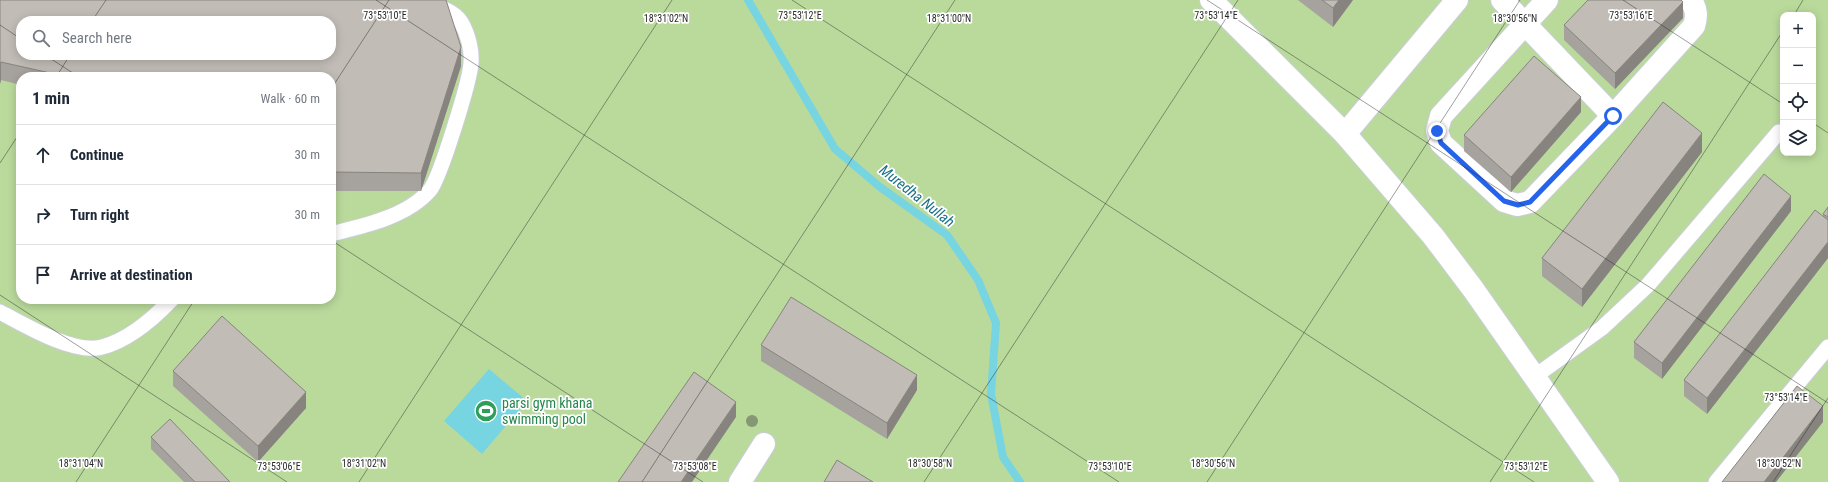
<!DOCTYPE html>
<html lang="en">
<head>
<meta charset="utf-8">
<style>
	:root { --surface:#fff; --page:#f2f2f3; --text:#1f2937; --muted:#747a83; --line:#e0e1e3 }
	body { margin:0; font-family:"Roboto Condensed",sans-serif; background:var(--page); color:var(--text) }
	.controls { position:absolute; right:12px; top:12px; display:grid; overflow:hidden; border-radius:8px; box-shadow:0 2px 10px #0003 }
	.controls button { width:36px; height:36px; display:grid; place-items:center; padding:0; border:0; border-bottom:1px solid var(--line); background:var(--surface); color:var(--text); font:20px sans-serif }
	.stop { position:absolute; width:12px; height:12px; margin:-9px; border:3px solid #2563eb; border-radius:50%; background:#fff }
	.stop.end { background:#2563eb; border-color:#fff; box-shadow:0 1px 4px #0008 }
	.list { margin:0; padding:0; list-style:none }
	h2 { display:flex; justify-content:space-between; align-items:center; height:52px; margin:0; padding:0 16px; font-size:17px }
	h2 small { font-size:13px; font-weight:400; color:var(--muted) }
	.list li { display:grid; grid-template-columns:26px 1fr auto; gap:12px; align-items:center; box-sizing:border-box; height:60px; padding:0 16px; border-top:1px solid var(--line) }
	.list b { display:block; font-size:15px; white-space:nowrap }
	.list em { font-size:13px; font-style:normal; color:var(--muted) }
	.icon { flex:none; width:22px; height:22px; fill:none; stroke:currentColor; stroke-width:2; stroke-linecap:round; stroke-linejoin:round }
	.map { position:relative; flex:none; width:1828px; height:482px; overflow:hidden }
	.search { position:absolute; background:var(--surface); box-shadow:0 2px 10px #0003; left:16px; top:16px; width:320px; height:44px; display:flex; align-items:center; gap:10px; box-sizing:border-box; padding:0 14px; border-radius:16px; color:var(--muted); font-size:15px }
	.panel { position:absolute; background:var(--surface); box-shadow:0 2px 10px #0003; left:16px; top:72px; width:320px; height:232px; border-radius:16px }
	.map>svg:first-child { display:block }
	.green { fill:#bada9c; fill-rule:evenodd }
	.water { fill:#77d4e1 }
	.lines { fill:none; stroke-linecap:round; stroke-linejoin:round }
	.stream { stroke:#77d4e1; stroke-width:8 }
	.service-casing { stroke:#c9ced8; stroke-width:17 }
	.minor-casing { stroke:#c9ced8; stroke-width:24 }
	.service { stroke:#fff; stroke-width:15 }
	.minor { stroke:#fff; stroke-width:22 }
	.tree { fill:#869774 }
	.wall { fill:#a6a29d }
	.shaded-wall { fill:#87847f }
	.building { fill:#c1bcb6; stroke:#87847f; fill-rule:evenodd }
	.route { stroke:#2563eb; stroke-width:5 }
	.ticks { fill:none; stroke:#272727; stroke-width:1; stroke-opacity:0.45 }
	.labels { text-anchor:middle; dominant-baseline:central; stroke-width:3.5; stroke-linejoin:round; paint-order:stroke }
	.leisure-label { font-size:14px; fill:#27864d; stroke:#fff; text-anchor:start }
	.water-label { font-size:15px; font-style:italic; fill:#1b7288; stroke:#fff }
	.ticks-label { font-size:10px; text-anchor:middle; fill:#272727; stroke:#fff; stroke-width:3.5; stroke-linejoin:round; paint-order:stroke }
</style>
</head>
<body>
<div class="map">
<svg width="1828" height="482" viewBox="0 0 1828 482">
	<rect width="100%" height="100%" fill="#e9e0da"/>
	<!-- green -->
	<path class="green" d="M0 0H1828V482H0ZM1783 15H1813V153H1783ZM21 21H331V55H21ZM21 77H331V299H21Z"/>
	<!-- water -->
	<polygon class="water" points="489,369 527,401 482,454 444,421"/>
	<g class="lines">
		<!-- stream -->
		<polyline class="stream" points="748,0 835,149 880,187 947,235 978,280 996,323 991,394 1003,457 1020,482"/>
		<!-- service casing -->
		<g class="service-casing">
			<g id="service">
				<path d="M331 234C363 226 407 217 430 190 440 178 470 81 471 63 472 50 468 34 461 22 452 8 431 5 416 0"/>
				<path d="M0 312C24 325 75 355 102 347 129 340 153 319 172 299"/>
				<polyline points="1534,377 1602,328 1648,285 1779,132"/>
				<polyline points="1716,482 1828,347"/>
			</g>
		</g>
		<!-- minor casing -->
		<g class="minor-casing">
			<g id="minor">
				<polyline points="1211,0 1345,134 1433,236 1473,289 1608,482"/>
				<polyline points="1502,0 1613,116"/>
				<path d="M1547 0 1441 116 1437 131 1441 143 1504 201 1517 205 1530 202 1613 116 1694 26C1697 16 1697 10 1691 0"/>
				<polyline points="1345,134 1457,0"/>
				<polyline points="740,482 764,444"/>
			</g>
		</g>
		<!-- service -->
		<use href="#service" class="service"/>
		<!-- minor -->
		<use href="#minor" class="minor"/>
	</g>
	<!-- trees -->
	<circle class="tree" cx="752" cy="421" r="6"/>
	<!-- wall -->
	<g class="wall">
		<polygon points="0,0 461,66 421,191 331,191 331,77 21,77 21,85 1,80 0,84"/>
		<polygon points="1298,0 1353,0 1333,27"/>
		<polygon points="1683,18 1615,89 1564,40 1564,25"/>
		<polygon points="1581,112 1511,192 1464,151 1464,135"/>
		<polygon points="1702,152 1582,307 1542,276 1542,258"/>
		<polygon points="1828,207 1828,258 1707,414 1684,396 1684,380 1823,217 1823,214"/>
		<polygon points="1791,211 1662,379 1634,358 1634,342"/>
		<polygon points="761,345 917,390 887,439 761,361"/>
		<polygon points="173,371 306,408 258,462 173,386"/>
		<polygon points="151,437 230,482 184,482 151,449"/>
	</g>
	<!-- shaded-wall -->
	<g class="shaded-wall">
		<polygon points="1339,0 1353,0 1333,27 1333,8"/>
		<polygon points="1683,2 1683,18 1615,89 1615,73"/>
		<polygon points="461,47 461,66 421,191 421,173"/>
		<polygon points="1,62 1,80 0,84 0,65"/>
		<polygon points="1581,97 1581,112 1511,192 1511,177"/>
		<polygon points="1702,133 1702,152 1582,307 1582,289"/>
		<polygon points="1791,196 1791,211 1662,379 1662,363"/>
		<polygon points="1828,242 1828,258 1707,414 1707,398"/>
		<polygon points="917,375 917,390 887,439 887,423"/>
		<polygon points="306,392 306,408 258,462 258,446"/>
		<polygon points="736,402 736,417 692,482 681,482"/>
		<polygon points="1823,406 1823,422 1776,482 1764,482"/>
	</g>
	<!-- building -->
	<g class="building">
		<path d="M0 0H446L461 47 421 173 331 172V77H68L1 62 0 65ZM21 21H331V55H21Z"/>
		<polygon points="1322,0 1339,0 1333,8"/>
		<polygon points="1588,0 1681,0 1683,2 1615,73 1564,25"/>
		<polygon points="1534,56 1581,97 1511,177 1464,135"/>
		<polygon points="1663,102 1702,133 1582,289 1542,258"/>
		<polygon points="1764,174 1791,196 1662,363 1634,342"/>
		<polygon points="1828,207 1828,217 1823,214"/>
		<polygon points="1815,210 1828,220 1828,242 1707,398 1684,380"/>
		<polygon points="791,297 917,375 887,423 761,345"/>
		<polygon points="222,316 306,392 258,446 173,371"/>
		<polygon points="694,372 736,402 681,482 618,482"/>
		<polygon points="1797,386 1823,406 1764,482 1722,482"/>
		<polygon points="170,419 230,482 195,482 151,437"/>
		<polygon points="837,460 873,482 824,482"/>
	</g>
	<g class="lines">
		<!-- route -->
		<polyline class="route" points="1437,131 1441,143 1504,201 1518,205 1530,202 1613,116"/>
	</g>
	<!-- ticks -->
	<path class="ticks" d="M376 0 1119 482M792 0 1534 482M1207 0 1828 403M1623 0 1783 104M1794 15 1803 0M92 21 106 0M0 25 21 39M45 55 79 77M56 77 70 55M331 89 389 0M1813 123 1828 133M0 163 21 131M331 240 703 482M0 295 287 482M76 482 195 299M359 482 672 0M642 482 955 0M924 482 1238 0M1207 482 1520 0M1490 482 1783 31M1773 482 1828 398"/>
	<!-- icons -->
	<defs>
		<g id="stadium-disc" transform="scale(1.15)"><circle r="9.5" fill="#2e9e5b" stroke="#fff"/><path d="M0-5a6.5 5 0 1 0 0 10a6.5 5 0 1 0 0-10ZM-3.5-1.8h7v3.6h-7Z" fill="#fff"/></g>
	</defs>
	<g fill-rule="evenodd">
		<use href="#stadium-disc" x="486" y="411"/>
	</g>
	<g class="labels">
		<!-- leisure labels -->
		<g class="leisure-label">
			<text x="502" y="403">parsi gym khana<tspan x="502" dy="16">swimming pool</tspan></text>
		</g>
		<!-- water labels -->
		<g class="water-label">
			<text transform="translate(917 196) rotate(38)">Muredha Nullah</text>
		</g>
	</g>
	<g class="ticks-label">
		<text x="385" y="19">73°53'10"E</text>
		<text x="800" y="19">73°53'12"E</text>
		<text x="1216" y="19">73°53'14"E</text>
		<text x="1631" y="19">73°53'16"E</text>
		<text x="666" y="22">18°31'02"N</text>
		<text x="949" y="22">18°31'00"N</text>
		<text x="1515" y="22">18°30'56"N</text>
		<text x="1786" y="401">73°53'14"E</text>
		<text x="81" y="467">18°31'04"N</text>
		<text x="364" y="467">18°31'02"N</text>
		<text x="930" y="467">18°30'58"N</text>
		<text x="1213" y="467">18°30'56"N</text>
		<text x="1779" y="467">18°30'52"N</text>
		<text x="279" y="470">73°53'06"E</text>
		<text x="1526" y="470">73°53'12"E</text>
		<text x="695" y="470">73°53'08"E</text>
		<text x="1110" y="470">73°53'10"E</text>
	</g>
</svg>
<div class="controls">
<button>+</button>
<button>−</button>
<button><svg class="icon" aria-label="locate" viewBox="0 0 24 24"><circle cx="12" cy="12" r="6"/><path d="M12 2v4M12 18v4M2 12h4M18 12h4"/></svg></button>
<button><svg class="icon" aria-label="layers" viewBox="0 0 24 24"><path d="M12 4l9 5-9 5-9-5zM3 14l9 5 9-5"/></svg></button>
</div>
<div class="stop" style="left:1613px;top:116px"></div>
<div class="stop end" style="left:1437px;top:131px"></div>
<div class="search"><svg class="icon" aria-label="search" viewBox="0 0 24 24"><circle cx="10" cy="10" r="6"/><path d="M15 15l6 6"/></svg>Search here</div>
<section class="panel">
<h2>1 min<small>Walk · 60 m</small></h2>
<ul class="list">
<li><svg class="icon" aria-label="ahead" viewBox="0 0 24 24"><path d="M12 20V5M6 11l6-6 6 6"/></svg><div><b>Continue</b></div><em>30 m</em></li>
<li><svg class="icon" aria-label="right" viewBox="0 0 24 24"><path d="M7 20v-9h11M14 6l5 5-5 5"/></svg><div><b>Turn right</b></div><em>30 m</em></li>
<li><svg class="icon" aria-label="arrive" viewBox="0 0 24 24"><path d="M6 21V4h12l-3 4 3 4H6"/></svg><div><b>Arrive at destination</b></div></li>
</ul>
</section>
</div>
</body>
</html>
